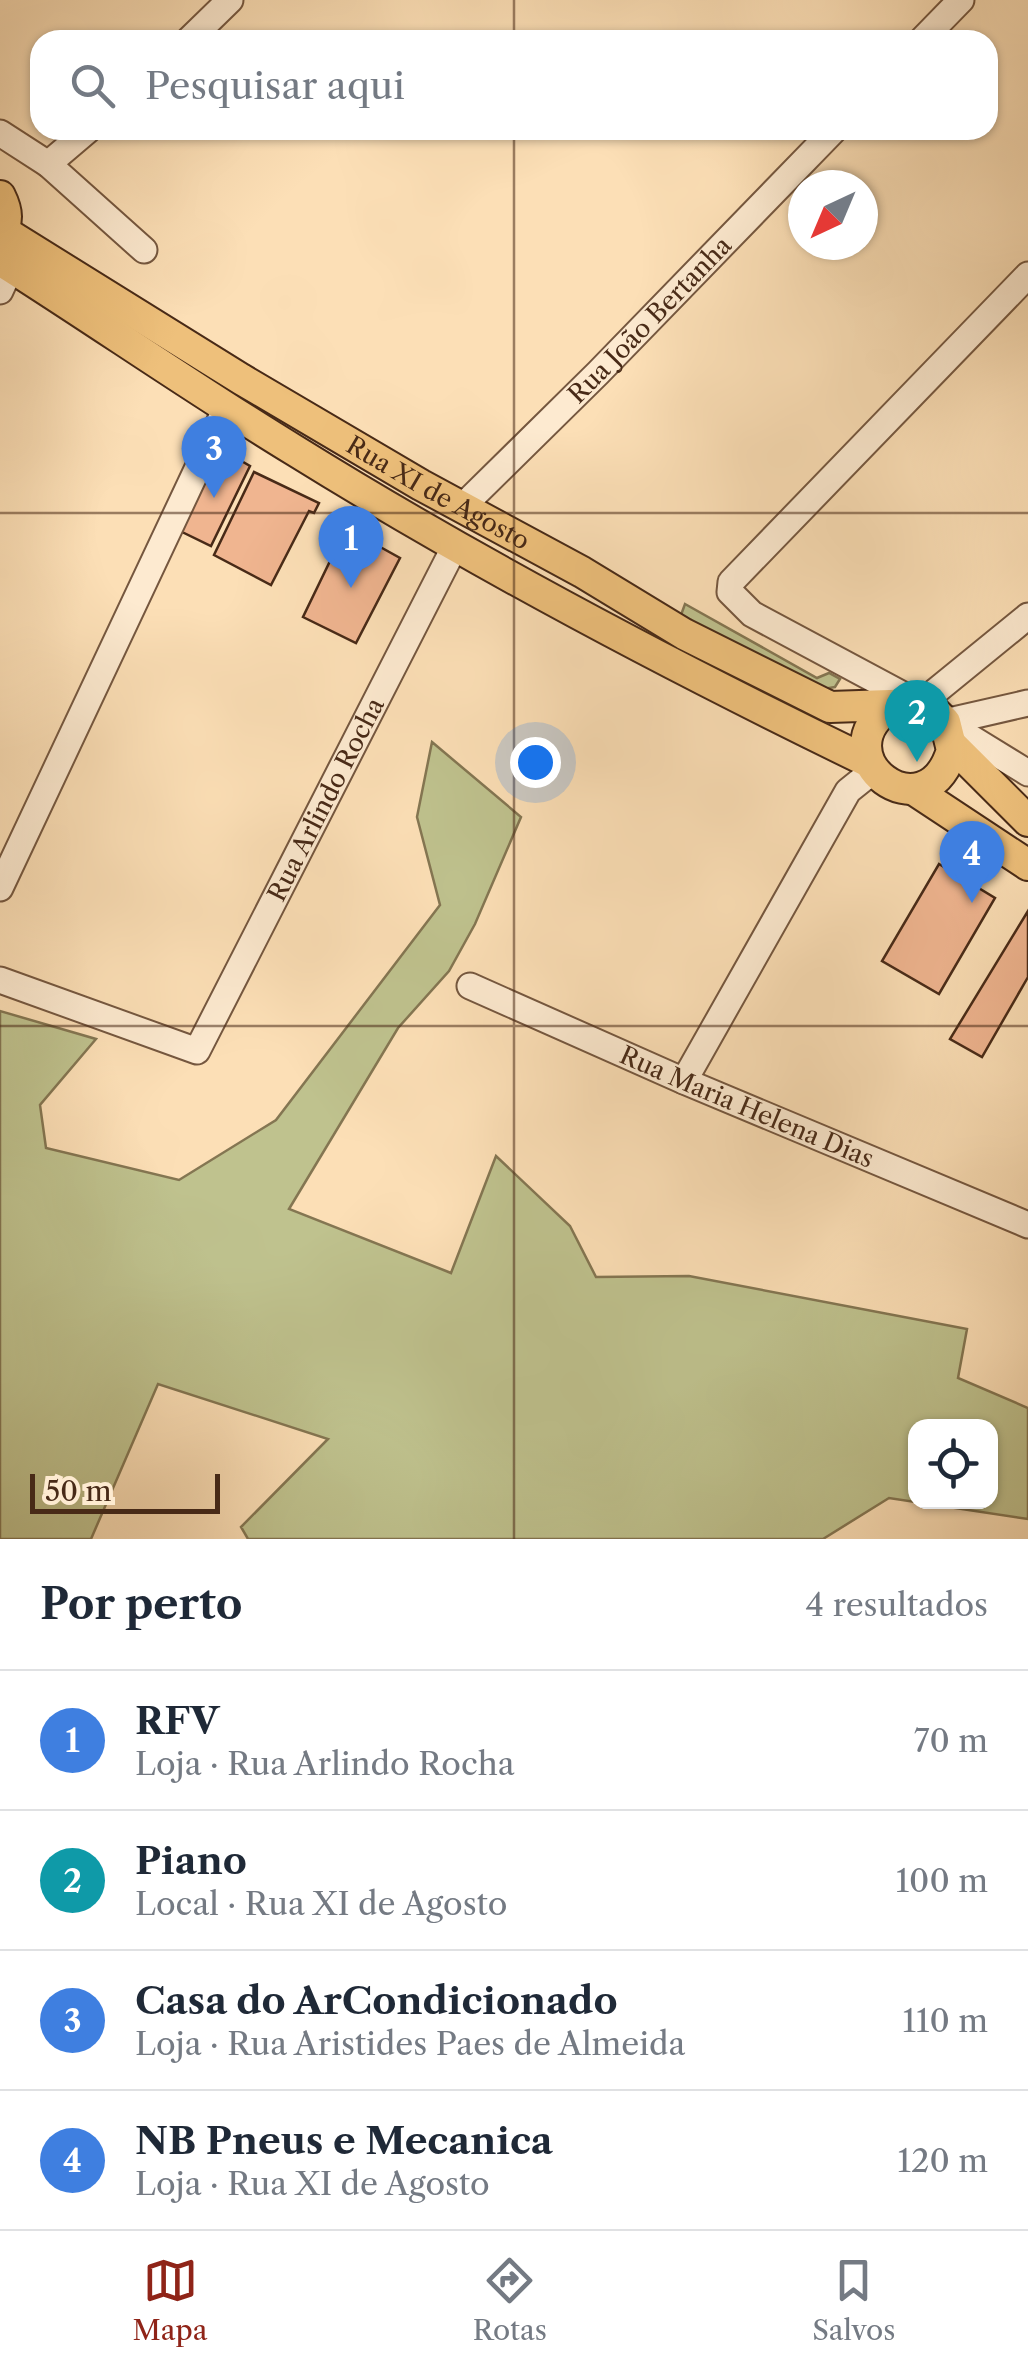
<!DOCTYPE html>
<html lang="pt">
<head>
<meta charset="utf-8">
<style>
	:root { --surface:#fff; --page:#f6f6f7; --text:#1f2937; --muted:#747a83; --line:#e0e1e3; --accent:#8f2418 }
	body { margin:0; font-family:"Libre Caslon Text",serif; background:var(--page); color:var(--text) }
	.controls { position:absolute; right:30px; bottom:30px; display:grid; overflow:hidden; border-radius:20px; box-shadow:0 2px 8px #0004 }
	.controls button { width:90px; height:90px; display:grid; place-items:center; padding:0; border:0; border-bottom:2px solid var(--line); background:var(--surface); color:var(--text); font:50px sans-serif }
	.compass { position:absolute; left:788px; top:170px; width:90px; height:90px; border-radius:50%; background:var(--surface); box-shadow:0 2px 8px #0004; rotate:224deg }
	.scale { position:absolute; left:30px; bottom:25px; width:190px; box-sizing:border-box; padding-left:10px; border:5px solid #482a17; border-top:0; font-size:28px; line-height:35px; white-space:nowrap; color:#482a17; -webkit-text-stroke:8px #fdead0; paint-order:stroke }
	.you { position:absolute; left:535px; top:762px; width:35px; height:35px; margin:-25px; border:8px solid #fff; border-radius:50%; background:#1a73e8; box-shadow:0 0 0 15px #1a73e833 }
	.badge { display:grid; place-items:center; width:65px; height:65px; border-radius:50%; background:var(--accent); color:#fff; font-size:32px; font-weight:700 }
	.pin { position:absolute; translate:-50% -82px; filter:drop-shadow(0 2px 5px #0008) }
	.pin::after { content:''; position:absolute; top:52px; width:35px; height:30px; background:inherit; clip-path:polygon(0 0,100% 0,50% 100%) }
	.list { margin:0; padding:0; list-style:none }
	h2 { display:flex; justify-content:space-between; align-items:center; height:130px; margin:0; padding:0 40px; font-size:42px }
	h2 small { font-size:32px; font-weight:400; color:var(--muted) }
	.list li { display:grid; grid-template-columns:65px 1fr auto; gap:30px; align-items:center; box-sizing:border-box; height:140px; padding:0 40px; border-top:2px solid var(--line) }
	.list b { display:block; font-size:38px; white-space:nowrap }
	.list p { margin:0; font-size:32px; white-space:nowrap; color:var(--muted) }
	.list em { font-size:32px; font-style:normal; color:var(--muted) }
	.icon { flex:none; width:55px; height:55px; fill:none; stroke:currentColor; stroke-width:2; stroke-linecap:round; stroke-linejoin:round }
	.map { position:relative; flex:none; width:1028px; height:1539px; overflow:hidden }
	.search { position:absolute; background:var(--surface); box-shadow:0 2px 8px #0004; left:30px; right:30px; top:30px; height:110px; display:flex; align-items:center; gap:25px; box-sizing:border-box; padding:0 35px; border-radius:30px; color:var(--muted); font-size:38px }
	.sheet { height:690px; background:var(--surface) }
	nav { display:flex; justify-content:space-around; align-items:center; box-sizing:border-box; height:140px; border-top:2px solid var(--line); background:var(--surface); font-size:28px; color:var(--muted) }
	nav a { display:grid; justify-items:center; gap:5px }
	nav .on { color:var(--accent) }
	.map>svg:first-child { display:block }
	.green { fill:#bfc28e; stroke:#847652; stroke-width:2.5; fill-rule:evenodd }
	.building { fill:#f0b590; stroke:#482a17; stroke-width:2.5 }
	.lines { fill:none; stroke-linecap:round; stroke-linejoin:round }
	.minor-casing { stroke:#75573f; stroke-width:29 }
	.major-casing { stroke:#482a17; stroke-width:34 }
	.minor { stroke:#fdead0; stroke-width:25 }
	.major { stroke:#eec07b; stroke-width:30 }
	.grid { fill:none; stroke:#482a17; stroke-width:2.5; stroke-opacity:0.55 }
	.labels { text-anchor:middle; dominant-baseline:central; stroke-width:8; stroke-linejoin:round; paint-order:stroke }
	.street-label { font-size:25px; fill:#482a17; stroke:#fdead0 }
</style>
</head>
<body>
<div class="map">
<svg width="1028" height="1539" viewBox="0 0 1028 1539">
	<rect width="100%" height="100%" fill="#fcdfb6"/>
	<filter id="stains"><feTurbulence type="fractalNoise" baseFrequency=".002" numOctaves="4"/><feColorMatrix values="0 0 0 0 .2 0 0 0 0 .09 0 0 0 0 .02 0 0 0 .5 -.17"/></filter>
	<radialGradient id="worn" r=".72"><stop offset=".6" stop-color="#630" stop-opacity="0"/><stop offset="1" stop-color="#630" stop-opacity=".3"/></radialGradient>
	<!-- green -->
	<g class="green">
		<polygon points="685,604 817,678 829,673 840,679 835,687 817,690 681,615"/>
		<path d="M432 742 521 817 475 924 449 971 398 1028 289 1209 451 1273 496 1156 570 1226 596 1277 689 1276 967 1329 958 1378 1028 1408V1519L889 1498 823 1539H248L241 1527 328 1439 158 1384 91 1539H0V1011L96 1039 40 1105 46 1148 179 1180 276 1120 440 905 417 817ZM916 1426H990V1502H916Z"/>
	</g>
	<!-- building -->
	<g class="building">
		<polygon points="219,448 250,466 211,546 178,530"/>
		<polygon points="254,472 319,503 314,513 309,511 271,585 214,555"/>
		<polygon points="346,528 400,558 356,643 303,617"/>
		<polygon points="939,864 995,898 939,994 882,961"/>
		<polygon points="1028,911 1028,977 982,1057 950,1039"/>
	</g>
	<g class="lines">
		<!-- minor casing -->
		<g class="minor-casing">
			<g id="minor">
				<polyline points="189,40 230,0"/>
				<polyline points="922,40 961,0"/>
				<polyline points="0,133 48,164 144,250"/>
				<polyline points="48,164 88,130"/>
				<polyline points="1028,275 731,582 730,592 752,614 920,704 1028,616"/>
				<polyline points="0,291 11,267"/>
				<path id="s1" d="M462 507 598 373 834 130"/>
				<polyline points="945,722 1028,773"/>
				<polyline points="945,722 1028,703"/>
				<polyline points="0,888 227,406"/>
				<path id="s2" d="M0 980 197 1051 455 546"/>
				<path id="s3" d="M470 986 684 1081 1028 1225"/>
				<polyline points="684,1081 848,791 873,771"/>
			</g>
		</g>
		<!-- major casing -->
		<g class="major-casing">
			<g id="major">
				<path d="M0 196C8 212 8 221 0 236"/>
				<path id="s4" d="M3 231 241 379 421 485 582 572 684 634 830 707 920 704 934 711 945 722 952 750C926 838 818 756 891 706"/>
				<path d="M0 260C98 322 194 389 294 450 479 565 673 667 869 762"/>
				<polyline points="951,744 1028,821"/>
				<polyline points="913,789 1028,865"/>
			</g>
		</g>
		<!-- minor -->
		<use href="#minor" class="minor"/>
		<!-- major -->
		<use href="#major" class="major"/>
	</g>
	<!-- grid -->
	<path class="grid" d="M514 0V40M514 130V1539M0 513H1028M0 1026H1028"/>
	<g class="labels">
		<!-- street labels -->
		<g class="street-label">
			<text stroke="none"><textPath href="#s1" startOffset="265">Rua João Bertanha</textPath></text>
			<text stroke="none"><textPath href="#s4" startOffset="508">Rua XI de Agosto</textPath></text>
			<text stroke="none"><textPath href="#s2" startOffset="492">Rua Arlindo Rocha</textPath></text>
			<text stroke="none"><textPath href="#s3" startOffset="302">Rua Maria Helena Dias</textPath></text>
		</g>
	</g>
	<rect width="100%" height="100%" filter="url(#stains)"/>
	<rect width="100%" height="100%" fill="url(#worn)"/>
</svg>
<div class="controls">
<button><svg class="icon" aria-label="locate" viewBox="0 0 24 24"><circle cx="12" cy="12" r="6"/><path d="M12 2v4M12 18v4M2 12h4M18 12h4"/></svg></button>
</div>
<svg class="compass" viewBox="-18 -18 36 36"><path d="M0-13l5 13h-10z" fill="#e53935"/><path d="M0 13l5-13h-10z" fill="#747a83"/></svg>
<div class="scale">50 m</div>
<div class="you"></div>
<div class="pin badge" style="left:351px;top:588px;background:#3f7fe0">1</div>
<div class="pin badge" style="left:917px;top:762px;background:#0f9aa8">2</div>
<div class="pin badge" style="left:214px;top:498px;background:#3f7fe0">3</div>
<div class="pin badge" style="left:972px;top:903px;background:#3f7fe0">4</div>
<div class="search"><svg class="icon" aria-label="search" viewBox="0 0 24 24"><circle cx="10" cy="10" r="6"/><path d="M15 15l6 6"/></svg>Pesquisar aqui</div>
</div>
<section class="sheet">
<h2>Por perto<small>4 resultados</small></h2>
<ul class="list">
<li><span class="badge" style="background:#3f7fe0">1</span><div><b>RFV</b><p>Loja · Rua Arlindo Rocha</p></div><em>70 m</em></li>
<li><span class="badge" style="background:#0f9aa8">2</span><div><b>Piano</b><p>Local · Rua XI de Agosto</p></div><em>100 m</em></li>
<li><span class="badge" style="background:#3f7fe0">3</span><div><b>Casa do ArCondicionado</b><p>Loja · Rua Aristides Paes de Almeida</p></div><em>110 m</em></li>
<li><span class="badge" style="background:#3f7fe0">4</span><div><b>NB Pneus e Mecanica</b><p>Loja · Rua XI de Agosto</p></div><em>120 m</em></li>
</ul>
</section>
<nav>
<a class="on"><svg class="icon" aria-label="map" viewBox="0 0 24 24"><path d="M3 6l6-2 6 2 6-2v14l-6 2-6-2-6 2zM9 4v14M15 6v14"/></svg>Mapa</a>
<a><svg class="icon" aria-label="directions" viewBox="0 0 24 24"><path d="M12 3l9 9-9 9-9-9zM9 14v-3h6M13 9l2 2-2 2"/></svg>Rotas</a>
<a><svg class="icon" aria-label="saved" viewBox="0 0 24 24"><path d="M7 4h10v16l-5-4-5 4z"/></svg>Salvos</a>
</nav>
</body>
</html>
